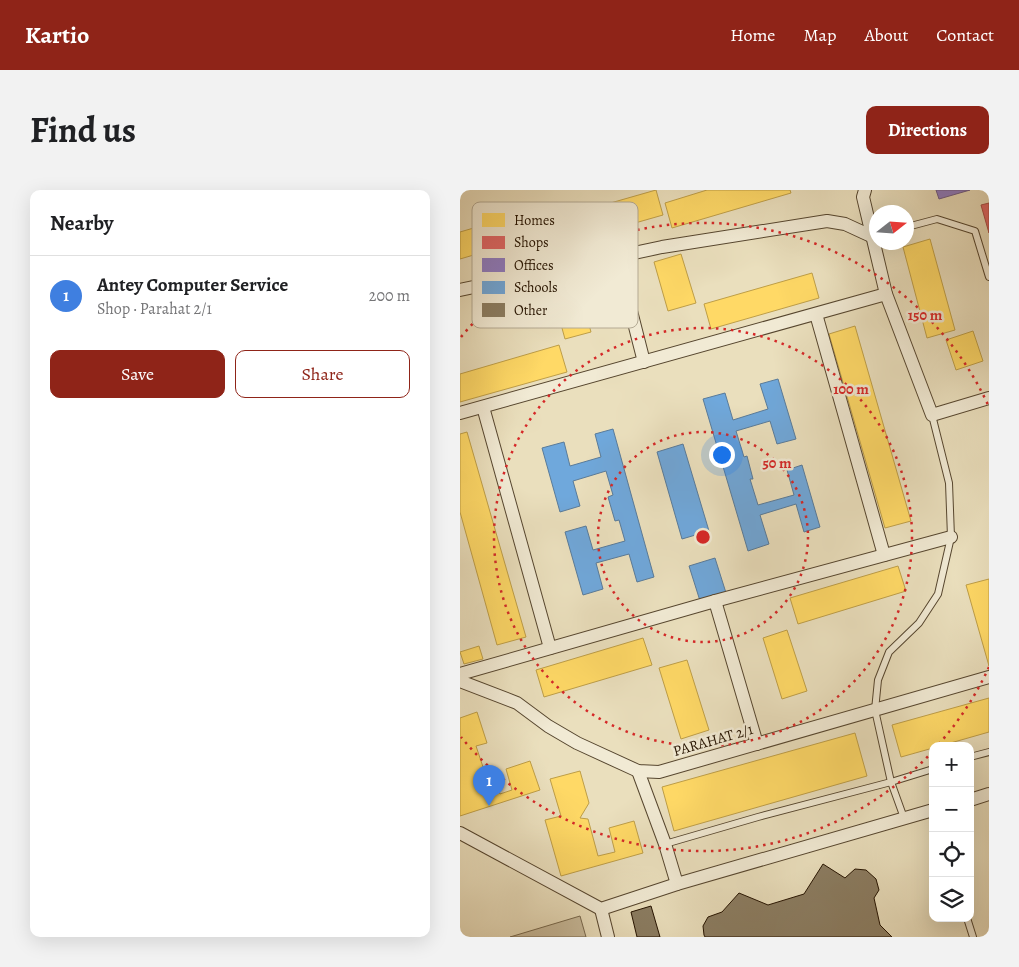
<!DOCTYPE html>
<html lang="en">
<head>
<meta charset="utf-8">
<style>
	:root { --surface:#fff; --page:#f2f2f2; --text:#202124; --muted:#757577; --line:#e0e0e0; --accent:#8f2418 }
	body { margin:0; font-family:Alegreya,serif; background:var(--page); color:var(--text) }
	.controls { position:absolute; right:15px; bottom:15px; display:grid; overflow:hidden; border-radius:10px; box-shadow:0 5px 20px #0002 }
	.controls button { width:45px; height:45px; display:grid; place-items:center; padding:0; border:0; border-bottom:1px solid var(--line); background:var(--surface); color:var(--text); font:25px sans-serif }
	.compass { position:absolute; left:409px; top:15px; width:45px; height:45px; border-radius:50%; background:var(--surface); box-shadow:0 5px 20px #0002; rotate:73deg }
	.you { position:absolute; left:261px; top:264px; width:18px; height:18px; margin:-12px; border:4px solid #fff; border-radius:50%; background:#1a73e8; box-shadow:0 0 0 8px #1a73e833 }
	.badge { display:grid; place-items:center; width:32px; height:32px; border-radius:50%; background:var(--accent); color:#fff; font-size:16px; font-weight:700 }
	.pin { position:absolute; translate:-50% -41px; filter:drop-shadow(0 1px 2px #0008) }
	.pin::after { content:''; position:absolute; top:26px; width:18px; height:15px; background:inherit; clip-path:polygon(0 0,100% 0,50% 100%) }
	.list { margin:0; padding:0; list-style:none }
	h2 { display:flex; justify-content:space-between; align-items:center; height:65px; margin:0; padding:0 20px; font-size:21px }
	h2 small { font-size:16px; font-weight:400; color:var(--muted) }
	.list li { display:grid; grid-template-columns:32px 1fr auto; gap:15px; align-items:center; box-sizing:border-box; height:80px; padding:0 20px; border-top:1px solid var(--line) }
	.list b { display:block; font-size:19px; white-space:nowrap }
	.list p { margin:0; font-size:16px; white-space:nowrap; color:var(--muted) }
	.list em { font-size:16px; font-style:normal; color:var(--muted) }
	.actions { display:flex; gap:10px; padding:15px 20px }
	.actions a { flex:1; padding:11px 0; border:1px solid var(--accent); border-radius:10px; text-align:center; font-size:18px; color:var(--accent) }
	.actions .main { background:var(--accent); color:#fff }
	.icon { flex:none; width:28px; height:28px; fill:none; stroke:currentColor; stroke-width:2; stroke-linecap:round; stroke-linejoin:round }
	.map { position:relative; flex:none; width:529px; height:747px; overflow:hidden; border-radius:10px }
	header { display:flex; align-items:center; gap:30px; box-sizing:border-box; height:70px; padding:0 25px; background:var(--accent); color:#fff }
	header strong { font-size:24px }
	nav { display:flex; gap:28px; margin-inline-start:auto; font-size:18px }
	.intro { display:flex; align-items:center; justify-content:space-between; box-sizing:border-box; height:120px; padding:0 30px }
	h1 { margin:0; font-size:35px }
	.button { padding:12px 22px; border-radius:10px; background:var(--accent); color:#fff; font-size:18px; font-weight:700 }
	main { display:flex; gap:30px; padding:0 30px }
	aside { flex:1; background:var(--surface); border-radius:10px; box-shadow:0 5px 20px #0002 }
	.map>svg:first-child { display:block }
	.green { fill:#c9bc9d; stroke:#77684e }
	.homes { fill:#ffd966; stroke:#be9e47 }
	.shops { fill:#e06666; stroke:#a84d47 }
	.offices { fill:#8e7cc3; stroke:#6e5c88 }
	.schools { fill:#6fa8dc; stroke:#597b9a }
	.building { fill:#8b7d62; stroke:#251300 }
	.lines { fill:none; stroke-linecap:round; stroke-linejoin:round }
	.lane-casing { stroke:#56462f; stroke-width:8 }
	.street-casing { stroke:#56462f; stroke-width:14 }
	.lane { stroke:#f1ead4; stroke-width:6 }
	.street { stroke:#f1ead4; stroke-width:12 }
	.ring { fill:none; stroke:#d62828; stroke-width:2.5; stroke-dasharray:2.5 5 }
	.labels { text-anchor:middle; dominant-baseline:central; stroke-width:5; stroke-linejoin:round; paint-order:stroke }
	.street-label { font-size:15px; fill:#251300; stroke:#f1ead4 }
	.key { fill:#f1ead4; stroke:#b4aa94; stroke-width:1 }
	.key-label { font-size:14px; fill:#251300 }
	.centre { fill:#d62828; stroke:#f1ead4; stroke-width:2.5 }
	.ring-label { font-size:15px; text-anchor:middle; font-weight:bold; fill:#d62828; stroke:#f1ead4; stroke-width:5; stroke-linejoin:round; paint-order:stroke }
</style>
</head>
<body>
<header>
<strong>Kartio</strong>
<nav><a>Home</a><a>Map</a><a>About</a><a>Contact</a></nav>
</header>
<div class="intro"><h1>Find us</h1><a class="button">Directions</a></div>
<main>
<aside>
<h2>Nearby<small></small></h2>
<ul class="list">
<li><span class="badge" style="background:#3f7fe0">1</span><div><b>Antey Computer Service</b><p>Shop · Parahat 2/1</p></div><em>200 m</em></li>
</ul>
<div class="actions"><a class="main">Save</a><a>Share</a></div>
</aside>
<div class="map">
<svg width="529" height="747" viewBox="0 0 529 747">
	<rect width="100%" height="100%" fill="#eadfbd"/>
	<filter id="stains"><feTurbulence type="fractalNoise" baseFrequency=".004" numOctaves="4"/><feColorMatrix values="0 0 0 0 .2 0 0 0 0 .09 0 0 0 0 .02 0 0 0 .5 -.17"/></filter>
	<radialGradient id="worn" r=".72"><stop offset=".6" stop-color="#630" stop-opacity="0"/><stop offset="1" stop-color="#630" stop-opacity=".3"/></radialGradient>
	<!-- green -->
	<polygon class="green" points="120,726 126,747 50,747"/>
	<!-- homes -->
	<g class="homes">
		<polygon points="196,0 203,25 84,59 77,34"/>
		<polygon points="247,0 330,0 331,3 212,38 205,13"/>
		<polygon points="68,22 75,47 0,69 0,42"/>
		<polygon points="470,49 495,140 467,148 443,57"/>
		<polygon points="221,64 236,113 208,121 194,72"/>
		<polygon points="352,83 359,108 251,139 244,114"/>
		<polygon points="118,95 131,142 105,149 92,102"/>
		<polygon points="395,136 451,331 425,338 369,144"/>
		<polygon points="513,141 523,171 496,180 486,150"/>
		<polygon points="99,155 107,182 0,212 0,184"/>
		<polygon points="7,242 66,447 37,455 0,322 0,244"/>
		<polygon points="438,376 446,401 338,434 330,408"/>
		<polygon points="529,389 529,476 506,395"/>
		<polygon points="327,440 347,501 322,509 303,448"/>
		<polygon points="183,448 192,475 84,507 76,480"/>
		<polygon points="19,456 23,469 4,474 0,462"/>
		<polygon points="227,470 249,540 221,549 199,478"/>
		<polygon points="529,508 529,542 480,556 473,556 473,558 441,567 432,535"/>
		<polygon points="17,522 27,553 16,556 27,589 34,587 40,604 52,600 46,579 70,571 80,600 0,626 0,528"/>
		<polygon points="395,543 407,586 214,641 202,597"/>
		<polygon points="120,581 129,613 120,628 128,629 138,666 155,662 149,638 174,631 183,663 101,686 85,630 101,626 90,589"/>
	</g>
	<!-- shops -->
	<polygon class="shops" points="529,13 529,43 521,15"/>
	<!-- offices -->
	<polygon class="offices" points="476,0 510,0 479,9"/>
	<!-- schools -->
	<g class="schools">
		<polygon points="318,189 336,249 317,254 310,231 276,241 284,267 287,266 293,289 290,289 298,315 334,305 327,280 342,275 360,337 344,342 336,314 300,325 309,354 288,361 243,209 265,203 273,230 308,219 300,194"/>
		<polygon points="153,239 194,387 177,392 169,364 136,373 143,399 123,405 105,342 126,336 133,360 165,351 159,330 155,331 148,307 153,305 146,281 113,291 120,316 100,322 82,258 104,252 110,276 141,267 135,244"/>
		<polygon points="223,254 249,341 222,349 197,262"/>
		<polygon points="255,368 267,406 241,414 229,376"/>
	</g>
	<!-- building -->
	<g class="building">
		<polygon points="363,674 385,688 395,679 406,680 416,689 419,700 414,708 420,735 432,747 245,747 244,745 243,736 248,727 262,722 279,703 308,715 344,704"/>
		<polygon points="191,716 200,747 177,747 171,722"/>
	</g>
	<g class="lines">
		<!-- lane casing -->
		<g class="lane-casing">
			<g id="lane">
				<polyline points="447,37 477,29 515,41 529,87"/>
				<polyline points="510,567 529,562"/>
				<polyline points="444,628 431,592 415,520 418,490 429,462 459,433 478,404 491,347 489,293 472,225"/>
				<polyline points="205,654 298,627 431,592 473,579"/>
				<polyline points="507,728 513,747"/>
			</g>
		</g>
		<!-- street casing -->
		<g class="street-casing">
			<g id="street">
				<polyline points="405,0 403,7 426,104 472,225 529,208"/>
				<polyline points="157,66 184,172"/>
				<polyline points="0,100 202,57 367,31 385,34 411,46"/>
				<polyline points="356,124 424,365"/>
				<polyline points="23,217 90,458"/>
				<polyline points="0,223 426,104"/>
				<polyline points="255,411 297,554"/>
				<polyline points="0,484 255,411 491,347"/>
				<polyline points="0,491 57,513 88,536 117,553 178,581 199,582 529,487"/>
				<polyline points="178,581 205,654 217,694"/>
				<polyline points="510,610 529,604"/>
				<polyline points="0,643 141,719 217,694 473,620"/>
				<polyline points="141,719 148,747"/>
			</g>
		</g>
		<!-- lane -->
		<use href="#lane" class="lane"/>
		<!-- street -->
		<use href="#street" class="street"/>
	</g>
	<!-- distance rings -->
	<g class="ring">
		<circle cx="243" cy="347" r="105"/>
		<circle cx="243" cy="347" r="209"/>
		<path d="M529 477A314 314 0 0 1 478 555M473 561A314 314 0 0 1 1 547M1 147A314 314 0 0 1 529 217"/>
	</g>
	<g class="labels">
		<!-- street labels -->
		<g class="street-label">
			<text transform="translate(253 550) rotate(-16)">PARAHAT 2/1</text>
		</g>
	</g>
	<!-- legend -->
	<rect x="12" y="12" width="166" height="126" rx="8" class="key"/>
	<rect x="22" y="23" width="23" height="14" fill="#ffd966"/>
	<rect x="22" y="46" width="23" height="13" fill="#e06666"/>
	<rect x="22" y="68" width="23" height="14" fill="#8e7cc3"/>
	<rect x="22" y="91" width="23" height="13" fill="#6fa8dc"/>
	<rect x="22" y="113" width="23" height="14" fill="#8b7d62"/>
	<g class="key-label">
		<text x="54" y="35">Homes</text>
		<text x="54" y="57">Shops</text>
		<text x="54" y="80">Offices</text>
		<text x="54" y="102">Schools</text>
		<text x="54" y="125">Other</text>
	</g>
	<circle cx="243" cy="347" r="8" class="centre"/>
	<g class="ring-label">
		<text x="465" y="130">150 m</text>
		<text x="391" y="204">100 m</text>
		<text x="317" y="278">50 m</text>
	</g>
	<rect width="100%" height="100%" filter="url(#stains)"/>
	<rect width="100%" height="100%" fill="url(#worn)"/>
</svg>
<div class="controls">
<button>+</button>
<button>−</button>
<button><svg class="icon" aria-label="locate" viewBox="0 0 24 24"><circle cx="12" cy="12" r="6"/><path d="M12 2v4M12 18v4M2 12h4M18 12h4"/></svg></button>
<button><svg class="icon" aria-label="layers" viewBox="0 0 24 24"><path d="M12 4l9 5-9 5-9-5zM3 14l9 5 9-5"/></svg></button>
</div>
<svg class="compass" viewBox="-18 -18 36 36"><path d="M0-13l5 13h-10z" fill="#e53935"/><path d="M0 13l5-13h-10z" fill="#757577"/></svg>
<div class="you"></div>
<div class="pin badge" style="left:29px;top:616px;background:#3f7fe0">1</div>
</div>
</main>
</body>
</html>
